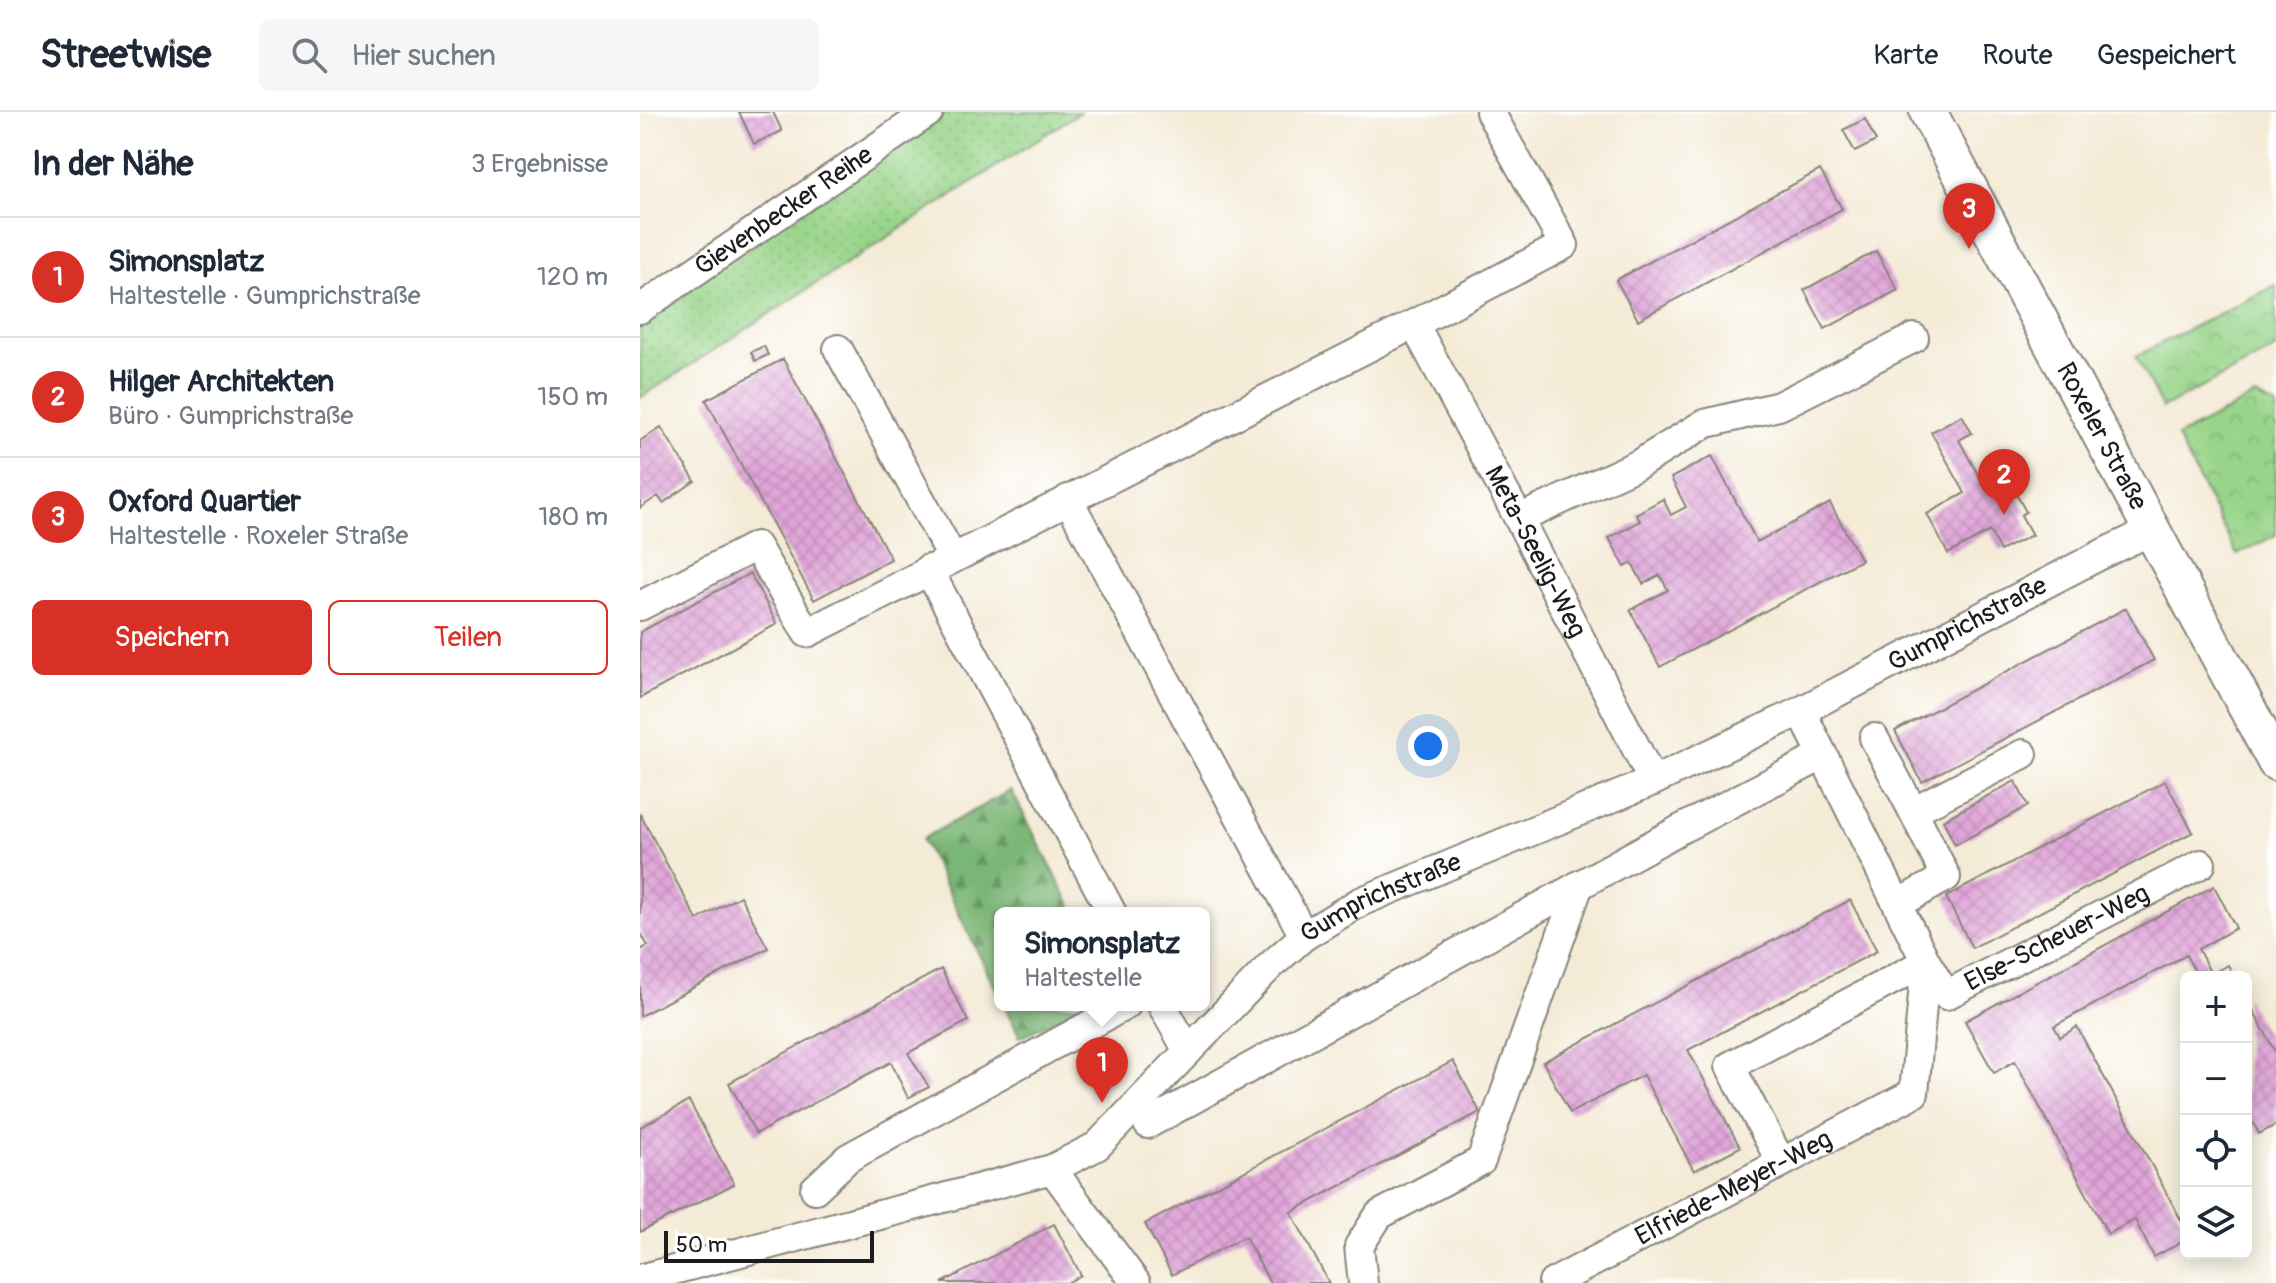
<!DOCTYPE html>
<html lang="de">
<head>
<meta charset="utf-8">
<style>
	:root { --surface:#fff; --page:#f6f6f7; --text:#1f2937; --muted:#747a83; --line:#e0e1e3; --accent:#d93025 }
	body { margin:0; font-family:Pangolin,sans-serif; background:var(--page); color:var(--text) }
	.controls { position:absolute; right:24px; bottom:24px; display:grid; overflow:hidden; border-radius:12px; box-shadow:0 4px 20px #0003 }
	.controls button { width:72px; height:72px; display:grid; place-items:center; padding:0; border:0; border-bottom:2px solid var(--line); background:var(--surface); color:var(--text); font:40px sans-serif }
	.scale { position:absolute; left:24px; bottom:20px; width:210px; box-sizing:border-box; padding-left:8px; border:4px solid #1c1c1c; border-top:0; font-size:22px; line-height:28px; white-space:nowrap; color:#1c1c1c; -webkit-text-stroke:6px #fff; paint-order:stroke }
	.you { position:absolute; left:788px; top:634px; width:28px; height:28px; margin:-20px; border:6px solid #fff; border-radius:50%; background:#1a73e8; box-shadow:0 0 0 12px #1a73e833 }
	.badge { display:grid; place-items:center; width:52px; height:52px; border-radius:50%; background:var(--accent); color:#fff; font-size:26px; font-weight:700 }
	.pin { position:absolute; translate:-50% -66px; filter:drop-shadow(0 2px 4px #0008) }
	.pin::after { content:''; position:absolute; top:42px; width:28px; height:24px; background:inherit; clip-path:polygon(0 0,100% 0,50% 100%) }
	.popup { position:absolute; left:354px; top:795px; width:216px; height:104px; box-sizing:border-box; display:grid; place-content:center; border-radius:12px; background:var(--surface); filter:drop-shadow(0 2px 6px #0005); font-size:26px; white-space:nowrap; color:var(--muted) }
	.popup b { font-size:30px; color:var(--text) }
	.popup::after { content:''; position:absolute; left:50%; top:100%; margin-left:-16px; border:16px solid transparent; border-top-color:var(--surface) }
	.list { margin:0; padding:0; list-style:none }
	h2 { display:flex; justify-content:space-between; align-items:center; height:104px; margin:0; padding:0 32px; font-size:34px }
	h2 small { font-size:26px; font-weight:400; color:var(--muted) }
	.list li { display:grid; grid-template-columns:52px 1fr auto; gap:24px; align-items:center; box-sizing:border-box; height:120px; padding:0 32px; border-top:2px solid var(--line) }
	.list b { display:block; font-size:30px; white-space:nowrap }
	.list p { margin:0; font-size:26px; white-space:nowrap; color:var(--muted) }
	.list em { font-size:26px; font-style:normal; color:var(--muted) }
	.actions { display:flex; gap:16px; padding:24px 32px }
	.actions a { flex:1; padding:18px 0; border:2px solid var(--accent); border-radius:12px; text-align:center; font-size:28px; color:var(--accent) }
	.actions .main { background:var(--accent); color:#fff }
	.icon { flex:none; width:44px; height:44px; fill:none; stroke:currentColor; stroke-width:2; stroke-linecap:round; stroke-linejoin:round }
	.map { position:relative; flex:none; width:1636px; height:1171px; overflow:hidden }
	header { display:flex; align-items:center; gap:48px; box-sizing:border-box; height:112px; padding:0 40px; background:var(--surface); border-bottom:2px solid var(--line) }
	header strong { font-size:38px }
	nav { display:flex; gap:44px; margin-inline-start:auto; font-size:28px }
	.search { width:560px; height:72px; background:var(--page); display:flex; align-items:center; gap:20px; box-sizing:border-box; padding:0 28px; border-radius:12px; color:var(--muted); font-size:30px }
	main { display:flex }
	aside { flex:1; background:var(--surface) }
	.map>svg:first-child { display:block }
	.grass { fill:url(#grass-dots); stroke:#5a7852; stroke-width:2 }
	.forest { fill:url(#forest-firs); stroke:#4b6948; stroke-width:2 }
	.park { fill:url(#park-crowns); stroke:#5a7852; stroke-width:2 }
	.building { fill:url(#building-cross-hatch) }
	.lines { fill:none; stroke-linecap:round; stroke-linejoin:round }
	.minor-casing { stroke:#88847a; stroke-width:32 }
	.major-casing { stroke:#88847a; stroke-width:40 }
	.minor { stroke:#fff; stroke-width:28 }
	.major { stroke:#fff; stroke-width:36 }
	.labels { text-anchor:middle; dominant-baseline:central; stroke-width:8; stroke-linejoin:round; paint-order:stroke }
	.street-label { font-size:26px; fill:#1c1c1c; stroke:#fff }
</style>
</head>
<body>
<header>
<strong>Streetwise</strong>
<div class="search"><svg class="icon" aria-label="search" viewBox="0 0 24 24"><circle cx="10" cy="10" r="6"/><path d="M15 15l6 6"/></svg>Hier suchen</div>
<nav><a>Karte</a><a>Route</a><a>Gespeichert</a></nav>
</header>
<main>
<aside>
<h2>In der Nähe<small>3 Ergebnisse</small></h2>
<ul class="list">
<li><span class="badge">1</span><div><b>Simonsplatz</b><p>Haltestelle · Gumprichstraße</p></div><em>120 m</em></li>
<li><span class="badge">2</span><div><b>Hilger Architekten</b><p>Büro · Gumprichstraße</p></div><em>150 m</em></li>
<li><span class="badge">3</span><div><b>Oxford Quartier</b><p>Haltestelle · Roxeler Straße</p></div><em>180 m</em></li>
</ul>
<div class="actions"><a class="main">Speichern</a><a>Teilen</a></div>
</aside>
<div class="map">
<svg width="1636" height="1171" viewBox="0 0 1636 1171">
	<defs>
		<pattern id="grass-dots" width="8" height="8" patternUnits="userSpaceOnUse" patternTransform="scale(2)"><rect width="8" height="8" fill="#98d489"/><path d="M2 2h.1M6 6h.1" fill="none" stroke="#82b576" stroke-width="1.8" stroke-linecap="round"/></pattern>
		<pattern id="forest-firs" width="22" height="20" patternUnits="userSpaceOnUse" patternTransform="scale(2)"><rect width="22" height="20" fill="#7ab675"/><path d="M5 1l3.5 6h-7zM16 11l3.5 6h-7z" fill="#63935f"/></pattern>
		<pattern id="park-crowns" width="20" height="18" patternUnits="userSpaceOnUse" patternTransform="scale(2)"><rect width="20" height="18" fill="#98d489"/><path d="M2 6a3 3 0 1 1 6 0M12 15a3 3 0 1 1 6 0" fill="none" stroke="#82b576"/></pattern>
		<pattern id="building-cross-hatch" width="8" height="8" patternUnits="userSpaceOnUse" patternTransform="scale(2)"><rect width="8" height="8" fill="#e0a6d9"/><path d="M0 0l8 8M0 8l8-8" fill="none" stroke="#c08eba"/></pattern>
	</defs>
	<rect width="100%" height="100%" fill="#fff"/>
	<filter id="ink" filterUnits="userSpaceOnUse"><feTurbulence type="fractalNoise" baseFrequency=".0125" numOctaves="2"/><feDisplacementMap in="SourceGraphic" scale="16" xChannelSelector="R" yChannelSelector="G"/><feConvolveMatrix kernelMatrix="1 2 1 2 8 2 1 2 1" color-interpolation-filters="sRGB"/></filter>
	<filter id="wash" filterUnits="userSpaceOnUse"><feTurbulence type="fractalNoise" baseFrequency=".006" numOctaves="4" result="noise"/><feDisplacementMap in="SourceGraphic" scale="32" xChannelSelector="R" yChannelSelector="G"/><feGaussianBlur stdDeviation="1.8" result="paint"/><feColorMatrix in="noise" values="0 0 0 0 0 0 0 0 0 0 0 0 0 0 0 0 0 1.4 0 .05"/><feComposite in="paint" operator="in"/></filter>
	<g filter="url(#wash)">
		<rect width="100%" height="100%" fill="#f4ebd7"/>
		<!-- grass -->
		<polygon class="grass" points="291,0 440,0 0,286 0,198"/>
		<!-- forest -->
		<g class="forest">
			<polygon points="371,678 435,801 360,801 360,885 282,727"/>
			<polygon points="364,893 447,893 380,925"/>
		</g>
		<!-- park -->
		<g class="park">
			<polygon points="1636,173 1636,237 1522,296 1496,244"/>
			<polygon points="1615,284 1636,294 1636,423 1597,443 1537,325"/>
		</g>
		<g id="blocks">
			<!-- building -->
			<g class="building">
				<polygon points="99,0 133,0 142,19 114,32"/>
				<polygon points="1225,7 1236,29 1215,40 1203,18"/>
				<polygon points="1180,58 1202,97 998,208 976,168"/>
				<polygon points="1236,139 1258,178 1185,217 1164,178"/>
				<polygon points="124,234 128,243 115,249 111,240"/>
				<polygon points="143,247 251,447 174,488 66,288"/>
				<polygon points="1322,303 1332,321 1319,328 1343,372 1365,361 1386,400 1381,403 1392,423 1360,439 1350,419 1308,442 1287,402 1325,381 1291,320"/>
				<polygon points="21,315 55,369 23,391 18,384 0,396 0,329"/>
				<polygon points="1072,344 1117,430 1190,391 1221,448 1020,555 990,498 1028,478 1020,463 1003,472 992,451 985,455 969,426 1000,409 996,402 1023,387 1031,403 1046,395 1031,366"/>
				<polygon points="110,461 137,512 0,586 0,520"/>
				<polygon points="1486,496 1514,548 1282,670 1255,619"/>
				<polygon points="1375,669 1388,694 1315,733 1303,708"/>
				<polygon points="1525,669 1553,720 1332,836 1306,785"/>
				<polygon points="0,702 57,808 100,784 128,836 0,904 0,838 8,834 0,820"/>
				<polygon points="1574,774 1596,816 1558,837 1571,862 1588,853 1595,865 1558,865 1546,843 1414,914 1420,925 1437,915 1546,1117 1546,1128 1514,1145 1495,1108 1468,1122 1375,949 1354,961 1325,909"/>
				<polygon points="1210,788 1237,839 1048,938 1100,1035 1054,1059 1003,963 930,1001 903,950"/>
				<polygon points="301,857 328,909 268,941 289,975 268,986 251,950 116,1022 89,971"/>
				<polygon points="1606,885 1636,941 1636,1013 1619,1022 1606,998"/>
				<polygon points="813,949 840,1000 651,1100 689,1171 630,1171 605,1124 532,1163 505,1112"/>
				<polygon points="49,989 94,1072 0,1120 0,1015"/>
				<polygon points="414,1112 441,1163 427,1171 302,1171"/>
			</g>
		</g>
	</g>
	<g filter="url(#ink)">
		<use href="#blocks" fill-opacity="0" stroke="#88847a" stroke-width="2"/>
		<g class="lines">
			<!-- minor casing -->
			<g class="minor-casing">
				<g id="minor">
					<path id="s1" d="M0 197 289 0"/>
					<path id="s2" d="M774 212 879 407 1013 669"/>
					<polyline points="198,237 312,445"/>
					<polyline points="428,387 664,824"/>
					<polyline points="879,407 999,352 1064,312 1139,294 1274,226"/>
					<polyline points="288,457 472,801"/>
					<polyline points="0,494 116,434 167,521 774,212 924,133 850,0"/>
					<polyline points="1234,626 1273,699"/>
					<polyline points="1258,792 1306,765 1273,699 1383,642"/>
					<polyline points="522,893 548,939"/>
					<polyline points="508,1012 1039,718 1182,644"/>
					<path id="s3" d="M1141 1050 1090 954 1286 850 1306 883 1561 752"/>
					<polyline points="412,1057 496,1171"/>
					<polyline points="175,1077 208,1046 486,893"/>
					<path id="s4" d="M0 1167 412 1057 457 1034 630 854 664 824 720 790 1013 669 1161 599 1468 439 1513 418"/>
					<polyline points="723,1171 719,1134 739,1103 841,1049 939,773"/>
					<path id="s5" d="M913 1171 1274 981 1286 850 1161 599"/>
				</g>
			</g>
			<!-- major casing -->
			<g class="major-casing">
				<g id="major">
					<path id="s6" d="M1288 0 1636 650"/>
				</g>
			</g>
			<!-- minor -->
			<use href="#minor" class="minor"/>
			<!-- major -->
			<use href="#major" class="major"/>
		</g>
	</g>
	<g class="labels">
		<!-- street labels -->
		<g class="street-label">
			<text stroke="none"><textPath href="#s1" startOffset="174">Gievenbecker Reihe</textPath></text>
			<text stroke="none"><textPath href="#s6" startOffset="368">Roxeler Straße</textPath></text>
			<text stroke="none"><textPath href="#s2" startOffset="258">Meta-Seelig-Weg</textPath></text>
			<text stroke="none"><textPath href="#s4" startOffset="1506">Gumprichstraße</textPath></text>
			<text stroke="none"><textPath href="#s4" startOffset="858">Gumprichstraße</textPath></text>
			<text stroke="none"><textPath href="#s3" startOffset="494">Else-Scheuer-Weg</textPath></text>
			<text stroke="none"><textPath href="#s5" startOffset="204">Elfriede-Meyer-Weg</textPath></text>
		</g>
	</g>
</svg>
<div class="controls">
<button>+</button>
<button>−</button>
<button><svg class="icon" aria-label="locate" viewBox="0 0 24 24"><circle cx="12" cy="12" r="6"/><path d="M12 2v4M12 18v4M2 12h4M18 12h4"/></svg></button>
<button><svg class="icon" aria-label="layers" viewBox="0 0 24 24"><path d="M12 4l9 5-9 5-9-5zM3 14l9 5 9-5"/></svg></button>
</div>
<div class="scale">50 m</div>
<div class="you"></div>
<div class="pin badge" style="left:462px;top:991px">1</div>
<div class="popup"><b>Simonsplatz</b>Haltestelle</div>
<div class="pin badge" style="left:1364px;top:403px">2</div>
<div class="pin badge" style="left:1329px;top:137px">3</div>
</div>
</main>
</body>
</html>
